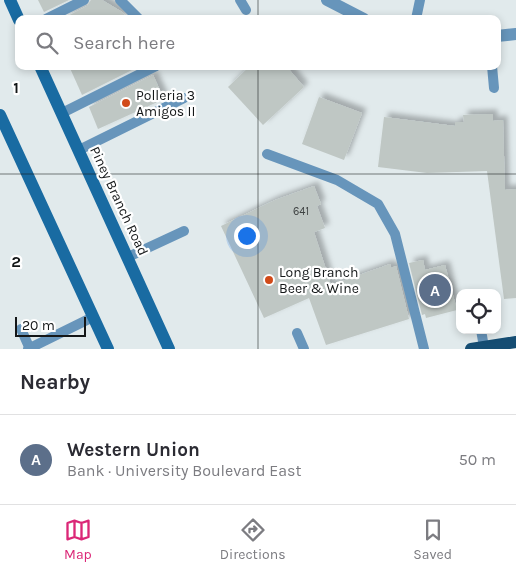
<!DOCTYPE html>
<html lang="en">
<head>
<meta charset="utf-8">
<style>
	:root { --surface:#fff; --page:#f7f7f7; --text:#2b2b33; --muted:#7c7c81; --line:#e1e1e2; --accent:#db2777 }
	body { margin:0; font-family:Karla,sans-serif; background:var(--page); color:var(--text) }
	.controls { position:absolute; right:15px; bottom:15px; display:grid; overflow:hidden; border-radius:10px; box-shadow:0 2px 8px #0003 }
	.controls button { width:45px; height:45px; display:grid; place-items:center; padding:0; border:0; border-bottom:1px solid var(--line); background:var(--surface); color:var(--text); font:25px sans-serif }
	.scale { position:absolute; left:15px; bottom:12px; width:71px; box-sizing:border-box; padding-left:5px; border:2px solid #141718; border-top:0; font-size:14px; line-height:18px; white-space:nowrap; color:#141718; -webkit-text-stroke:4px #fff; paint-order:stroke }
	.you { position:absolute; left:246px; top:235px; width:18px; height:18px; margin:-12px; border:4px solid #fff; border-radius:50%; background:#1a73e8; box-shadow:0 0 0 8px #1a73e833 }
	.badge { display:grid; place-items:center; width:32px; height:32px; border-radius:50%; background:var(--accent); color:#fff; font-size:16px; font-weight:700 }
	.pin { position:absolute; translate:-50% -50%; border:2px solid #fff; box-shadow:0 1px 5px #0006 }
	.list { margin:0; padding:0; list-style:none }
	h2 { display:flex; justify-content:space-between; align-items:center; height:65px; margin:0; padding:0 20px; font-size:21px }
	h2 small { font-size:16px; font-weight:400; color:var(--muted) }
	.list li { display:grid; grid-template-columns:32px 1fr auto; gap:15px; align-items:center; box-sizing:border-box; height:90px; padding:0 20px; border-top:1px solid var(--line) }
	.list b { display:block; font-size:19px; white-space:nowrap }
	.list p { margin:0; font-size:16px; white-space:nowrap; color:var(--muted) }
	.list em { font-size:16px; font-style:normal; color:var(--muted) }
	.icon { flex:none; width:28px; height:28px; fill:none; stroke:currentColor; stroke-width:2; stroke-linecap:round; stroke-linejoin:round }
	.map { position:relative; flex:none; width:516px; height:349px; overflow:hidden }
	.search { position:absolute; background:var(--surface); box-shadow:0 2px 8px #0003; left:15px; right:15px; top:15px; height:55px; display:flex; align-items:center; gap:12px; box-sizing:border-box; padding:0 18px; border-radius:10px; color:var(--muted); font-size:19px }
	.sheet { height:155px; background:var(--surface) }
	nav { display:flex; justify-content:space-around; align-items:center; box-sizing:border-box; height:70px; border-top:1px solid var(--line); background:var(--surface); font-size:14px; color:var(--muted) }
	nav a { display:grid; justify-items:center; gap:2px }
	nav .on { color:var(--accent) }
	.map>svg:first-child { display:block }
	.building { fill:#bfc7c4; filter:url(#shadow) }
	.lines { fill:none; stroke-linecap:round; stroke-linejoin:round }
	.lane { stroke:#6795bb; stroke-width:10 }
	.street { stroke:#6795bb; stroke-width:12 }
	.secondary { stroke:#196ba2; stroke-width:12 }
	.primary { stroke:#154d73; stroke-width:12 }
	.grid { fill:none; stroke:#141718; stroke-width:1; stroke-opacity:0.55 }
	.poi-dot { fill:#d14a19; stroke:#fff; stroke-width:2 }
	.labels { text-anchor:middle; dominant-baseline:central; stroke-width:4.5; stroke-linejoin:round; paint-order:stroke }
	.number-label { font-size:11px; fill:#3f4343 }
	.poi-label { font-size:14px; fill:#141718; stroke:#fff; text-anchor:start }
	.street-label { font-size:14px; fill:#141718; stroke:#fff }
	.grid-label { font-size:16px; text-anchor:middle; font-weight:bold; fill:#141718; stroke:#fff; stroke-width:4.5; stroke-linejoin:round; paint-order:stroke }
</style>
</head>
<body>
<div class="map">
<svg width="516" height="349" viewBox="0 0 516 349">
	<defs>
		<filter id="shadow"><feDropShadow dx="4.5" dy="-4.5" stdDeviation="2.5" flood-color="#0004"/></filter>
	</defs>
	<rect width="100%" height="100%" fill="#e1eaec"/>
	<!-- building -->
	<g class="building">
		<polygon points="38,0 69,0 44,12"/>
		<polygon points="91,0 102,0 122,12 129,19 62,19 87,6"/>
		<polygon points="69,66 140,66 82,95"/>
		<polygon points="250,66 286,66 304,87 263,125 228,87"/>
		<polygon points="153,75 164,99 98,129 89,107"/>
		<polygon points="319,97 362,113 344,160 302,144"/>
		<polygon points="493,114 493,121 503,120 505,190 516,189 516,298 504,299 487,171 427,173 378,167 384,117 455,126 455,122 464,122 463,115"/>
		<polygon points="314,186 321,204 317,206 325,228 314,232 331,285 390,264 391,268 396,266 409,319 326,345 309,298 264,318 221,226 275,200"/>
		<polygon points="423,260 425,270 445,265 457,310 426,318 425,314 422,315 409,263"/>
	</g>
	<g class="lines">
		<!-- lane -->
		<g class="lane">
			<polyline points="120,0 139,19"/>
			<polyline points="240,0 246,10"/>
			<polyline points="46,19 84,0"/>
			<polyline points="416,19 420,0"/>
			<polyline points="492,66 494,88"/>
			<polyline points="62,113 156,66"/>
			<polyline points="79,150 184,98"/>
			<polyline points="267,154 337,180 378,204 395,234 424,349"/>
			<polyline points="128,257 184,231"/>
			<polyline points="21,329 30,349"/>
			<polyline points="481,330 484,347"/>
			<polyline points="297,333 304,349"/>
			<polyline points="28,349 93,317"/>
		</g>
		<!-- street -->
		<g class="street">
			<polyline points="327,0 364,19"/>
			<polyline points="497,36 516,34"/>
		</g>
		<!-- secondary -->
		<g class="secondary">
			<polyline points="10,0 19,20"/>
			<polyline points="40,66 169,349"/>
			<polyline points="0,115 108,349"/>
		</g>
		<!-- primary -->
		<polyline class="primary" points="471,349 516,342"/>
	</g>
	<!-- grid -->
	<path class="grid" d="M258 0V19M258 66V349M0 174H516"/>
	<!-- markers -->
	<g class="poi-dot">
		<circle cx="126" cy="103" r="5"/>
		<circle cx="269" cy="280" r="5"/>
	</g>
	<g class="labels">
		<!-- number labels -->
		<g class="number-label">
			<text x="301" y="211">641</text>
		</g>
		<!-- poi labels -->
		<g class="poi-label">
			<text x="136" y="95">Polleria 3<tspan x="136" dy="16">Amigos II</tspan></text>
			<text x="279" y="272">Long Branch<tspan x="279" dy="16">Beer &amp; Wine</tspan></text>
		</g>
		<!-- street labels -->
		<g class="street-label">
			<text transform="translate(119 201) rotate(65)">Piney Branch Road</text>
		</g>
	</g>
	<g class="grid-label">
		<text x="16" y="93">1</text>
		<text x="16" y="267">2</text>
	</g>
</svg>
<div class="controls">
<button><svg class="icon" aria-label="locate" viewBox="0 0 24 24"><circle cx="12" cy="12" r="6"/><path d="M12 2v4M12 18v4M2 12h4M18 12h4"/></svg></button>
</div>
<div class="scale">20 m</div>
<div class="you"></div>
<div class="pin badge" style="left:435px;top:290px;background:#5c6f8a">A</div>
<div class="search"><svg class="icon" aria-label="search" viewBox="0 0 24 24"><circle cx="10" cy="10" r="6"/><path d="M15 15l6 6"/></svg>Search here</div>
</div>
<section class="sheet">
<h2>Nearby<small></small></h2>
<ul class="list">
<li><span class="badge" style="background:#5c6f8a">A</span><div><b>Western Union</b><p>Bank · University Boulevard East</p></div><em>50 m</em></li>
</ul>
</section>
<nav>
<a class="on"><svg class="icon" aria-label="map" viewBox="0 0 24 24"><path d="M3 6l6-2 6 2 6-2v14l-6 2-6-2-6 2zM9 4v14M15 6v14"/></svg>Map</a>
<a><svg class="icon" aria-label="directions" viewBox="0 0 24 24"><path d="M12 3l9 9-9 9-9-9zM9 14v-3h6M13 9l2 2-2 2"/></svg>Directions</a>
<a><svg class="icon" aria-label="saved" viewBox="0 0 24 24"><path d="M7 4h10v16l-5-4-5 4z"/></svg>Saved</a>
</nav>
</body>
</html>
